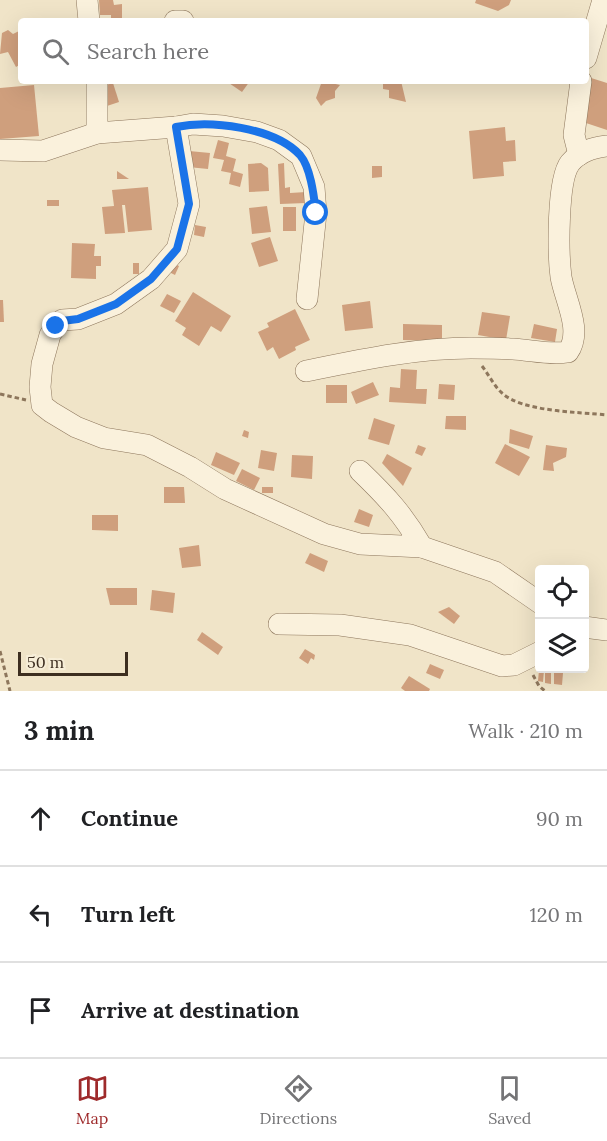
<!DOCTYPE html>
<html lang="en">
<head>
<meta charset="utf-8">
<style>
	:root { --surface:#fff; --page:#f6f6f6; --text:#202124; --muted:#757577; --line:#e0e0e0; --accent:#9e2a2b }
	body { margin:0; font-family:Lora,serif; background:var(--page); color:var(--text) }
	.controls { position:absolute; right:18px; bottom:18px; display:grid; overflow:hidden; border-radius:6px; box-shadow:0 6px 24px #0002 }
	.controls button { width:54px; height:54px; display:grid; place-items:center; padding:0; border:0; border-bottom:2px solid var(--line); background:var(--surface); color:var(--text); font:30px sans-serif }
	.scale { position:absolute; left:18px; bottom:15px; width:110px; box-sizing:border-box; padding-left:6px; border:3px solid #3d2e20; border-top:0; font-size:16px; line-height:21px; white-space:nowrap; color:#3d2e20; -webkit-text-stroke:4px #f7eed8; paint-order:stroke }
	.stop { position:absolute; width:18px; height:18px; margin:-14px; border:4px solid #1a73e8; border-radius:50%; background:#fff }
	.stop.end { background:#1a73e8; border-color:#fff; box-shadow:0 2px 6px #0008 }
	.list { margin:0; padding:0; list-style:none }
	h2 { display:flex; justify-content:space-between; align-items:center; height:78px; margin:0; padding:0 24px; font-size:26px }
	h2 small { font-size:20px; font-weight:400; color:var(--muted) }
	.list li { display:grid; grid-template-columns:39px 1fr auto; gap:18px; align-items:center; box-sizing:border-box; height:96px; padding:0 24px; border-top:2px solid var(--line) }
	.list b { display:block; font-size:22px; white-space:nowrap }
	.list em { font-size:20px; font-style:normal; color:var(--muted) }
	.icon { flex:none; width:33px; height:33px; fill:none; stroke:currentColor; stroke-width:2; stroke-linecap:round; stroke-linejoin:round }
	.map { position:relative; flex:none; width:607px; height:691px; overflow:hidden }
	.search { position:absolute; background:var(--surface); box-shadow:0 6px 24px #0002; left:18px; right:18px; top:18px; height:66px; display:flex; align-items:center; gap:15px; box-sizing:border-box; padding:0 21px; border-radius:6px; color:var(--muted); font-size:22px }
	.sheet { height:366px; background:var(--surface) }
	nav { display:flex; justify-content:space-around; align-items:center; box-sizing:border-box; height:84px; border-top:2px solid var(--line); background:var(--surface); font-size:16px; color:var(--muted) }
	nav a { display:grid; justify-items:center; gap:3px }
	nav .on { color:var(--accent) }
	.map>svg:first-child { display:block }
	.building { fill:#cf9f7d }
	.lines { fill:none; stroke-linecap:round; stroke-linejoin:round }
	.minor-casing { stroke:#8d765c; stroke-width:22 }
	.path { stroke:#8d765c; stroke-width:3; stroke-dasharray:4.5 3; stroke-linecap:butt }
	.minor { stroke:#faf1dc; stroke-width:21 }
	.route { stroke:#1a73e8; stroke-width:8 }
</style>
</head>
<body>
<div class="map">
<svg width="607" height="691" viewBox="0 0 607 691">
	<rect width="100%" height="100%" fill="#f0e4c8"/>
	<!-- building -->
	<g class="building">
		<polygon points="99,0 113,0 114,5 122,4 122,21 111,21 111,15 100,15"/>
		<polygon points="476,0 511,0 509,5 498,11 475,3"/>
		<polygon points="8,30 13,34 21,30 21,64 16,67 8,52 0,54 2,33"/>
		<polygon points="588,77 607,83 607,130 586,123"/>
		<polygon points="226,81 250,81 242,92"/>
		<polygon points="322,81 340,85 335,91 335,98 326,101 321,106 316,98"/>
		<polygon points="383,81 401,81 406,102 389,98 389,90 383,89"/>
		<polygon points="113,83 119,102 107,106 102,86"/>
		<polygon points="34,85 39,136 0,139 0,88"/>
		<polygon points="505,127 506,141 515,140 516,161 503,162 504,176 473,179 469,131"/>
		<polygon points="218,140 229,143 226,156 236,159 233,171 243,174 240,187 229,184 231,173 221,171 224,160 213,158"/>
		<polygon points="189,151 210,153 208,169 188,167"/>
		<polygon points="261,163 268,168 269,191 249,192 248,164"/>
		<polygon points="284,163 285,188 290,187 290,193 306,192 306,203 280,204 278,164"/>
		<polygon points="372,166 382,166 382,177 372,178"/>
		<polygon points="117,171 129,179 117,179"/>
		<polygon points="148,187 152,230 128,232 125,205 122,205 125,233 105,234 102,207 114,206 112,190"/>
		<rect x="47" y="200" width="12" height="6"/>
		<polygon points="267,206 271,232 252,234 249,208"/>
		<rect x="283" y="207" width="13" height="24"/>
		<polygon points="195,225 206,227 204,237 194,235"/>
		<polygon points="270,237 278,261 259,267 251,243"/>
		<polygon points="72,243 95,244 94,256 101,256 101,266 96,266 96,279 71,278"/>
		<rect x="133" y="263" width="6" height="11"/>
		<polygon points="173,263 179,266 175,275 169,272"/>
		<polygon points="193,292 231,316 221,332 211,326 199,346 182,335 186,328 175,321"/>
		<polygon points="167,294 181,301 174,313 160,306"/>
		<polygon points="0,300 3,300 4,322 0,322"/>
		<polygon points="370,301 373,328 345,331 342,305"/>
		<polygon points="295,309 310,340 295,347 296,350 279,359 273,347 267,351 258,332 269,327 267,323"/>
		<polygon points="482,312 510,316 506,340 478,335"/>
		<polygon points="403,324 442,325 442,341 403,340"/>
		<polygon points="534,324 557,329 555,342 531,338"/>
		<polygon points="401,369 417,370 416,389 427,389 426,404 389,402 390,387 400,388"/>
		<polygon points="373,382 379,395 356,404 351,392"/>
		<polygon points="439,384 455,385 454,400 438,399"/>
		<rect x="326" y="385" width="21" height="18"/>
		<polygon points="446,416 466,416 466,430 445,429"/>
		<polygon points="374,418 395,425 389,445 368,439"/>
		<polygon points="510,429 533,436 529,449 509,443"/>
		<polygon points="244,430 249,432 248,438 242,436"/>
		<polygon points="505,444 530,457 519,476 495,463"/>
		<polygon points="418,445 426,448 422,456 415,453"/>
		<polygon points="546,445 567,448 566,457 553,463 554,471 543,470"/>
		<polygon points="261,450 277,453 274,471 258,468"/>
		<polygon points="216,452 240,463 234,475 211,465"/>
		<polygon points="387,454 412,468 403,486 382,463"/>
		<polygon points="292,455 313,456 312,479 291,477"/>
		<polygon points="242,469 260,478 254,490 236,481"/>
		<polygon points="164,487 184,487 185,503 164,503"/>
		<rect x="262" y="487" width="11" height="6"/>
		<polygon points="359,509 373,515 369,527 354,522"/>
		<polygon points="92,515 118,515 118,531 92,530"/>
		<polygon points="199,545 201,566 182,568 179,548"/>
		<polygon points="310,553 328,561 324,572 305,563"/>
		<polygon points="106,588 137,588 137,605 110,605"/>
		<polygon points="152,590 175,593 173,613 150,610"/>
		<polygon points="449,607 460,616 454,624 438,612"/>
		<polygon points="202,632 223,647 218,655 197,640"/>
		<polygon points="305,649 315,655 314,660 311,658 308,664 299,658"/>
		<polygon points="430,664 444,670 440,679 426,673"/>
		<polygon points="539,670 544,670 543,682 538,681"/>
		<polygon points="545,672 551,672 551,684 545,683"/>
		<polygon points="554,673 563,673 562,685 554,684"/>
		<polygon points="409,676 430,689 429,691 405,691 401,688"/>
	</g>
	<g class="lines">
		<!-- minor casing -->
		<g class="minor-casing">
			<g id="minor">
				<polyline points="87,0 89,21"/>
				<polyline points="175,21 183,21"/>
				<polyline points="586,58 603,0"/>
				<polyline points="97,81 97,133"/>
				<path d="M176 127 189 204 177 249 151 279 116 304 78 319 62 320 56 326 50 335 42 364 40 387 42 405 51 412 76 427 104 438 147 445 190 467 225 489 324 534 360 544 422 547C403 514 386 496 360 471"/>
				<polyline points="0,150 43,151 97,133 176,127 193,124 223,126 257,132 279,140 301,156 314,187 316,213 307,299"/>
				<polyline points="579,155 574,135 581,81"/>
				<path d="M306 371C360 360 415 348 471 348 485 348 499 348 513 349 531 350 549 355 568 352 583 331 565 300 561 277 558 254 557 180 570 163 580 151 593 148 607 146"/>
				<polyline points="422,547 495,572 540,603"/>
				<polyline points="279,624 340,625 410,635 502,666 514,665 540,652"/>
				<polyline points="584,627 607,630"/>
			</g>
		</g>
		<!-- path -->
		<g class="path">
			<path d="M482 366C489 375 494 386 502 393 522 412 580 412 607 415"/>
			<polyline points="0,394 26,400"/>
			<polyline points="0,651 10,691"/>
			<polyline points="533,675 539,686 545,691"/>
		</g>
		<!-- minor -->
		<use href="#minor" class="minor"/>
	</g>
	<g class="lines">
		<!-- route -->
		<path class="route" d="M56 326 62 321 78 319 116 304 151 279 177 249 189 204 176 127C210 120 274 127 300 155 311 168 314 197 316 213"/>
	</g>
</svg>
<div class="controls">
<button><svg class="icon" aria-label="locate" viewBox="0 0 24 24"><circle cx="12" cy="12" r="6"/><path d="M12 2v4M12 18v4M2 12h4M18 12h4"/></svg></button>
<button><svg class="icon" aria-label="layers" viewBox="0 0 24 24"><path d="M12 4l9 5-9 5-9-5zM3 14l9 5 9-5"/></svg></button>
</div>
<div class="scale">50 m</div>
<div class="stop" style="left:316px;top:213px"></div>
<div class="stop end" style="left:56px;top:326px"></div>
<div class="search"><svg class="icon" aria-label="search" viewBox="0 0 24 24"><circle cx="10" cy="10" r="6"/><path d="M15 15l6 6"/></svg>Search here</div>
</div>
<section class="sheet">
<h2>3 min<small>Walk · 210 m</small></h2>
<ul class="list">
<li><svg class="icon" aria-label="ahead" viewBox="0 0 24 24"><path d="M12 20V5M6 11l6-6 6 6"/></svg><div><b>Continue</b></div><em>90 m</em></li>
<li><svg class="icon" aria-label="left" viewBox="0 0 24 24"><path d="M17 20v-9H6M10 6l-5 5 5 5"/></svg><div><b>Turn left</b></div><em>120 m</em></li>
<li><svg class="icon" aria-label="arrive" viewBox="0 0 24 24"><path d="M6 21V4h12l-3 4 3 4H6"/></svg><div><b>Arrive at destination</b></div></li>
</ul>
</section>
<nav>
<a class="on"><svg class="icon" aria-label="map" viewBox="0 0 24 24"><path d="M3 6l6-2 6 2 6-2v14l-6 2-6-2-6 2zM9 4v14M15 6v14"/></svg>Map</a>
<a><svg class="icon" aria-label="directions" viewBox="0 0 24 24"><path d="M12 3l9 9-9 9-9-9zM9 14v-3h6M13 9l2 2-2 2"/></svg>Directions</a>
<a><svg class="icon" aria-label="saved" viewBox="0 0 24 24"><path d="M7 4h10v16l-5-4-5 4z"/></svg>Saved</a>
</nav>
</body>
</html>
